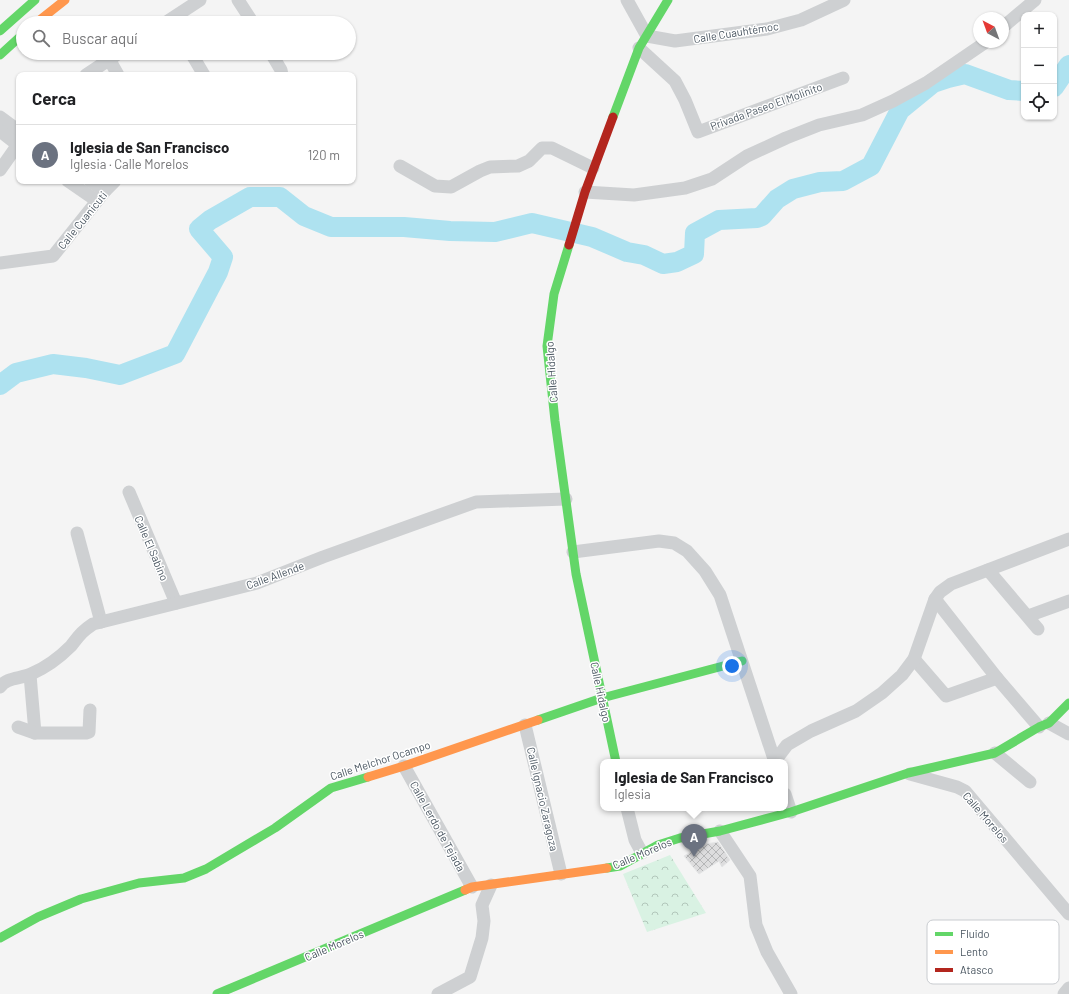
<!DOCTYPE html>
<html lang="es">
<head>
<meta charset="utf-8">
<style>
	:root { --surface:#fff; --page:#f6f6f6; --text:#202124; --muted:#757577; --line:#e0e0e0; --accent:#2563eb }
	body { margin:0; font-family:Barlow,sans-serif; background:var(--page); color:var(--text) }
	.controls { position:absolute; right:12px; top:12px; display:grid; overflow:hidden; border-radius:8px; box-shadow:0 1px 3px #0004 }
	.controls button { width:36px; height:36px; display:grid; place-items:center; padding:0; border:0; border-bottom:1px solid var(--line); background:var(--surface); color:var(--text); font:20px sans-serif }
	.compass { position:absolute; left:973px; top:12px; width:36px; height:36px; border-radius:50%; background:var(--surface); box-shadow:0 1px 3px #0004; rotate:319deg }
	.you { position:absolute; left:732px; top:666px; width:14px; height:14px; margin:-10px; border:3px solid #fff; border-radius:50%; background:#1a73e8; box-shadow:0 0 0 6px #1a73e833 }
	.badge { display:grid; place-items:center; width:26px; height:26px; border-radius:50%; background:var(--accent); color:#fff; font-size:13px; font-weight:700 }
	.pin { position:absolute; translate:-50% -33px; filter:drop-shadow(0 1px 2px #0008) }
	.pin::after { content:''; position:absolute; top:21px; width:14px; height:12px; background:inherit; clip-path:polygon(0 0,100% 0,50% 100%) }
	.popup { position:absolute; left:600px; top:759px; width:188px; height:52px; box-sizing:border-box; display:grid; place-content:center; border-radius:8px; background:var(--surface); filter:drop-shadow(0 1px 3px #0005); font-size:13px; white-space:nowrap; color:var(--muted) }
	.popup b { font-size:15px; color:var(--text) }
	.popup::after { content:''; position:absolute; left:50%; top:100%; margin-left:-8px; border:8px solid transparent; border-top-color:var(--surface) }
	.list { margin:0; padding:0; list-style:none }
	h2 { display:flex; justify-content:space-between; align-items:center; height:52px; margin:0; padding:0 16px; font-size:17px }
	h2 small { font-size:13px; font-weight:400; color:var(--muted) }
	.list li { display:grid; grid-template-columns:26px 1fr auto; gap:12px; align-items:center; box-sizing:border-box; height:60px; padding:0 16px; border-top:1px solid var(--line) }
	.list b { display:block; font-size:15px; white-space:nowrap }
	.list p { margin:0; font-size:13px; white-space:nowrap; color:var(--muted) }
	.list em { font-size:13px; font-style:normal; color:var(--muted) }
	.icon { flex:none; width:22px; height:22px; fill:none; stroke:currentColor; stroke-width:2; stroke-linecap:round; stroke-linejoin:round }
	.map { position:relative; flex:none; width:1069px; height:994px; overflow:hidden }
	.search { position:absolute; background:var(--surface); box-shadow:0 1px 3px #0004; left:16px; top:16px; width:340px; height:44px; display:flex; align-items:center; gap:10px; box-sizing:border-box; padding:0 14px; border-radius:22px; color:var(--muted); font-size:15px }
	.panel { position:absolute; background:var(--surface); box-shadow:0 1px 3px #0004; left:16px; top:72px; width:340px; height:112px; border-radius:8px }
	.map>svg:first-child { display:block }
	.park { fill:url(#park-crowns) }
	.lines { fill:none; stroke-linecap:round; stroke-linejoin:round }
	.river { stroke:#aee2f0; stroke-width:20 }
	.building { fill:url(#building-cross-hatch); stroke:#e5e6e7 }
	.street { stroke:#ced0d2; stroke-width:13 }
	.fast { stroke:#63d668; stroke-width:9 }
	.slow { stroke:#ff974d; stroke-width:9 }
	.jam { stroke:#b3261e; stroke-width:9 }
	.labels { text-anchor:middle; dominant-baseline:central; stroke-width:3; stroke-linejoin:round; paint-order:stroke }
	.street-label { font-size:11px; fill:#4a5661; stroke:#fff }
	.key { fill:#fff; stroke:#c9ccd0; stroke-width:1 }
	.key-label { font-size:11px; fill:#4a5661 }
</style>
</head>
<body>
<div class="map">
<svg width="1069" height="994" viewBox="0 0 1069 994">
	<defs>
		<pattern id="park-crowns" width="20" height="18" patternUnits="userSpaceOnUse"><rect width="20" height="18" fill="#d9f2e3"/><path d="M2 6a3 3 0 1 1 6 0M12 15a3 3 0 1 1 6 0" fill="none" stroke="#b2c7bb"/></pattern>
		<pattern id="building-cross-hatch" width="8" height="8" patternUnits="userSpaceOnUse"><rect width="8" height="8" fill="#ddddde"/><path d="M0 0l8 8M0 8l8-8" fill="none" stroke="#b5b6b7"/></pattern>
	</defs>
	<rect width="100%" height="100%" fill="#f4f4f4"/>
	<!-- park -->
	<polygon class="park" points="670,855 706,913 647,932 623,874"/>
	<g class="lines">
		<!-- river -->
		<g class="river">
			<polyline points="1054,87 1069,65"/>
			<polyline points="0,385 16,373 53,364 86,368 120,375 175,354 218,272 223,257 199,229 210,220 250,197 280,197 304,216 331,227 404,227 450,231 495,232 532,223 592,237 627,252 644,255 663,264 677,262 694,254 695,233 719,220 757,218 762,216 777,199 793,189 820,182 843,181 871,166 900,110 933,83 948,78 965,74 1009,90 1024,91"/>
		</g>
	</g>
	<!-- building -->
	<polygon class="building" points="718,842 730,860 722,867 719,861 699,874 684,856 706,844"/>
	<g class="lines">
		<!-- street -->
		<g class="street">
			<polyline points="238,0 253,23"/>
			<polyline points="627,0 647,36 675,41 767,29 801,20 844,0"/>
			<polyline points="165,23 200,0"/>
			<polyline points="1003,27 1035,0"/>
			<polyline points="639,48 675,81 685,100 698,132 843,78"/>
			<polyline points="191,53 204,75"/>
			<polyline points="271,53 281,70 282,75"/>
			<polyline points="109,59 118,75"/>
			<polyline points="86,75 119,53"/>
			<polyline points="0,117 19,131"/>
			<polyline points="0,131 19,146"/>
			<polyline points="400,166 435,186 451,187 480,171 490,167 518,166 529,161 542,148 552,148 593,168"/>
			<polyline points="0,170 19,143"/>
			<polyline points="68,181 97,201"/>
			<polyline points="90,181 105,191"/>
			<polyline points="585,192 634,195 685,188 712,179 747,156 786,138 819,125 862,115 893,101 926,83 986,42"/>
			<polyline points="0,263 53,256 105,191 115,181"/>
			<polyline points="129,492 176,603"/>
			<polyline points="77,533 101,622"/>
			<polyline points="573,552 659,541 674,543 687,551 705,571 720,595 775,762"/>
			<polyline points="988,570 1038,629"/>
			<polyline points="935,599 997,678 1039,727"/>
			<polyline points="1028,616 1069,601"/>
			<polyline points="914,659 946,696 997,678"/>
			<polyline points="30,675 35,733"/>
			<path d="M0 687C7 677 20 679 31 674 45 668 60 657 71 646 79 636 81 632 93 624L257 583 323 557 476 502 566 499"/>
			<polyline points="1049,723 1069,734"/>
			<polyline points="525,725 561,874"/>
			<polyline points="18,727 35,733 86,733 89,732 90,710"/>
			<polyline points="995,753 1030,782"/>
			<polyline points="775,761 787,745 811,731 856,711 882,693 902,675 914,659 935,599 940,592 951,584 1069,539"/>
			<polyline points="404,766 472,887"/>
			<polyline points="910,774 957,787 965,791 1069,914"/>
			<polyline points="785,794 791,812"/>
			<polyline points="627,808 635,840 642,853"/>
			<polyline points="720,831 750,876 756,925 767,952 791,994"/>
			<polyline points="438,994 470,977 482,938 484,921 482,905 491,885"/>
			<polyline points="1064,994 1069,988"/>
		</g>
		<!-- fast -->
		<g class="fast">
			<polyline points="0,31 35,0"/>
			<polyline points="0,55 23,34"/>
			<polyline points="613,117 639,48 668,0"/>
			<polyline points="569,245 554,294 547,346 555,421 576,574 616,762"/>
			<polyline points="538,720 602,698 742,661"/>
			<polyline points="607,868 620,866 658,845 680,838 720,831 791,812 908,773 995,753 1039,727 1049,723 1069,703"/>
			<polyline points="0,938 38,917 81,899 139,883 184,878 206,869 275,828 331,788 368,777"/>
			<polyline points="217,994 465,890"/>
		</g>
		<!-- slow -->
		<g class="slow">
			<polyline points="36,23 65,0"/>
			<polyline points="368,777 404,766 538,720"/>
			<polyline points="465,890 472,887 607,868"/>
		</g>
		<!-- jam -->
		<polyline class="jam" points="569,245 585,192 613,117"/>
	</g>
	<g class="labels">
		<!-- street labels -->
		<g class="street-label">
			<text transform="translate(736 32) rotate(-9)">Calle Cuauhtémoc</text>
			<text transform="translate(766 106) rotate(-20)">Privada Paseo El Molinito</text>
			<text transform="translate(82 220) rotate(-51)">Calle Cuanicuti</text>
			<text transform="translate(551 372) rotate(-94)">Calle Hidalgo</text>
			<text transform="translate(152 548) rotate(67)">Calle El Sabino</text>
			<text transform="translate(275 575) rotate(-20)">Calle Allende</text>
			<text transform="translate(601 692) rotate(78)">Calle Hidalgo</text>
			<text transform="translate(380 760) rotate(-18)">Calle Melchor Ocampo</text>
			<text transform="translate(543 799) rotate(77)">Calle Ignacio Zaragoza</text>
			<text transform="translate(986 817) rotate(49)">Calle Morelos</text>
			<text transform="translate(438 826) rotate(61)">Calle Lerdo de Tejada</text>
			<text transform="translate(642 853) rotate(-23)">Calle Morelos</text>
			<text transform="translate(334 945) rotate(-23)">Calle Morelos</text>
		</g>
	</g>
	<!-- legend -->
	<rect x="927" y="920" width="132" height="64" rx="6" class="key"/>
	<rect x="935" y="932" width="18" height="4" fill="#63d668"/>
	<rect x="935" y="950" width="18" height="4" fill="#ff974d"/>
	<rect x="935" y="968" width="18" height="4" fill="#b3261e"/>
	<g class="key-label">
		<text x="960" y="938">Fluido</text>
		<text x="960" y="956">Lento</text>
		<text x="960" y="974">Atasco</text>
	</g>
</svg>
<div class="controls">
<button>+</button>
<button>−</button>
<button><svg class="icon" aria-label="locate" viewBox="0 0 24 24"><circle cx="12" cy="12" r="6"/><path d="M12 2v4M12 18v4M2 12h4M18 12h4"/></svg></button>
</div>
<svg class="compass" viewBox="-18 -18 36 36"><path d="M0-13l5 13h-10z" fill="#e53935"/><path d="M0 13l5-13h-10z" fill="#757577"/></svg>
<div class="you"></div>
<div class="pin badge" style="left:694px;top:857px;background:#6b7280">A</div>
<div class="popup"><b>Iglesia de San Francisco</b>Iglesia</div>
<div class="search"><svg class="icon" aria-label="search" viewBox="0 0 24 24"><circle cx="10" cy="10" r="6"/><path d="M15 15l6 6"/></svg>Buscar aquí</div>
<section class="panel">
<h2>Cerca<small></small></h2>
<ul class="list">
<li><span class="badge" style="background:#6b7280">A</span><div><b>Iglesia de San Francisco</b><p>Iglesia · Calle Morelos</p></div><em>120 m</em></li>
</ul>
</section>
</div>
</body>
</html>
